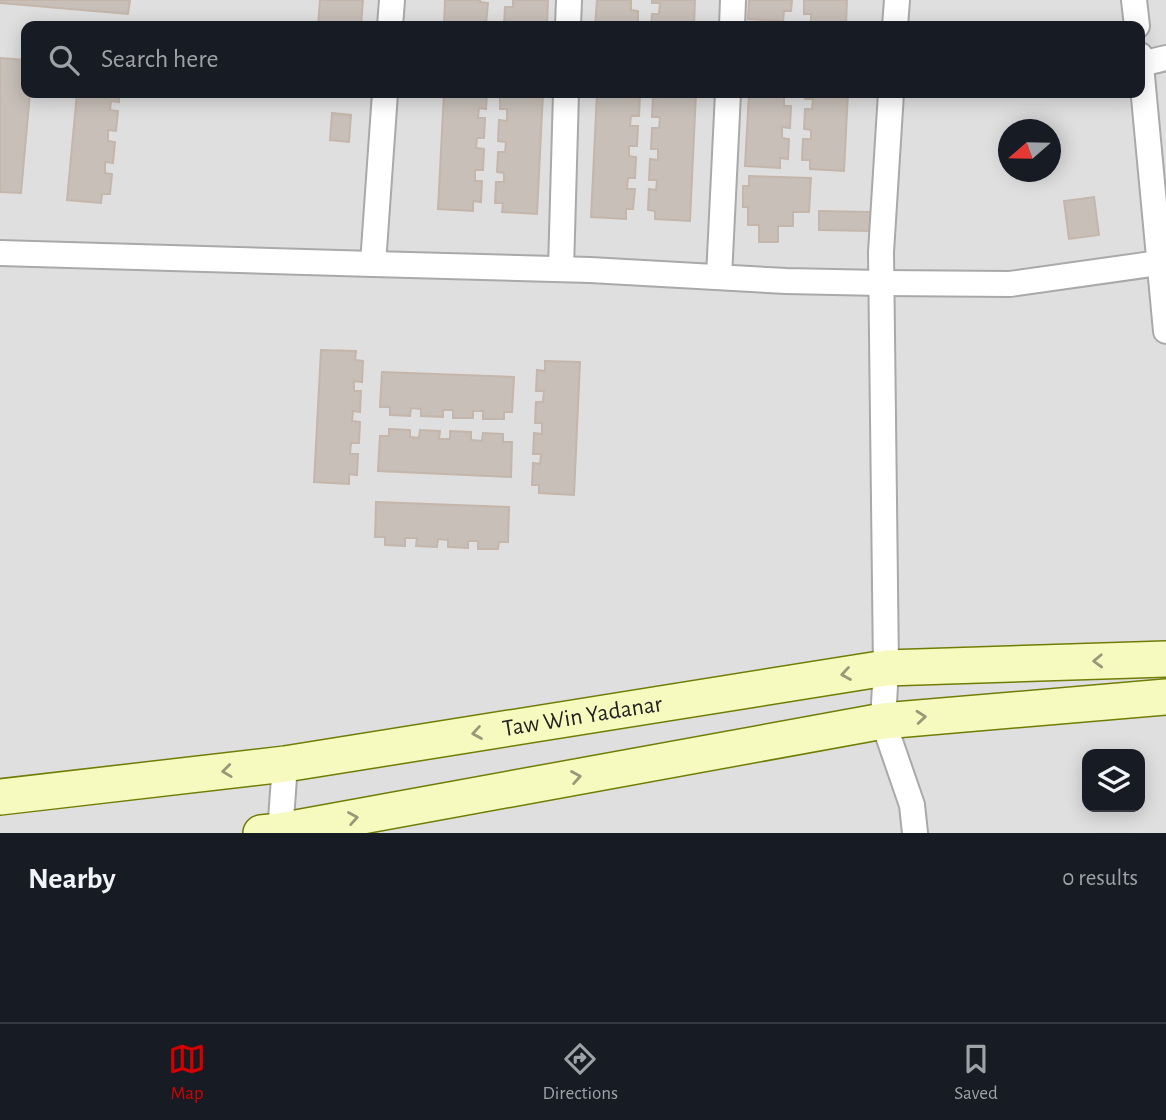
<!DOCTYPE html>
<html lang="en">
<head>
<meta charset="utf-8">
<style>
	:root { --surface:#171b24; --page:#242831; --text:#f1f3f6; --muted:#9ea1a6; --line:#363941; --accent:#d40000 }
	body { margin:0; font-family:"Alegreya Sans",sans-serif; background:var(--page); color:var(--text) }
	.controls { position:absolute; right:21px; bottom:21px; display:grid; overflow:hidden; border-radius:14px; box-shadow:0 4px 18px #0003 }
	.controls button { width:63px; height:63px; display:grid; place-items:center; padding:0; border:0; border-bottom:2px solid var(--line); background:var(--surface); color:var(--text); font:35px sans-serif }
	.compass { position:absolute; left:998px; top:119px; width:63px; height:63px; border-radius:50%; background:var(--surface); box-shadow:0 4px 18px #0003; rotate:250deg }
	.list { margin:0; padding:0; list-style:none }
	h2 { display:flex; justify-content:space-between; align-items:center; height:91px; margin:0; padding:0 28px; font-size:30px }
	h2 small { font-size:23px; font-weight:400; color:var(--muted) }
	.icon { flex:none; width:38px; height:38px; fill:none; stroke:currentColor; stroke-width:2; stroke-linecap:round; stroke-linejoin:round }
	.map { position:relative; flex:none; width:1166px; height:833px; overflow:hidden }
	.search { position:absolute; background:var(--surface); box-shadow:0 4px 18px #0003; left:21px; right:21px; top:21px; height:77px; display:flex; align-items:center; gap:18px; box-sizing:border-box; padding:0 24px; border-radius:14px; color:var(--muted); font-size:26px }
	.sheet { height:189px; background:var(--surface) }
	nav { display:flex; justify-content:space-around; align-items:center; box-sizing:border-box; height:98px; border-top:2px solid var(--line); background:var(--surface); font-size:19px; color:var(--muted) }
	nav a { display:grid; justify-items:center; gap:4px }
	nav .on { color:var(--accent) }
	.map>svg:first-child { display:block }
	.residential { fill:#e0dfdf; fill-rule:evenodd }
	.building { fill:#c7bfb8; stroke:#c4b6ab; stroke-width:2 }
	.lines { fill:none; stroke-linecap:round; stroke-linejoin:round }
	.minor-casing { stroke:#a9a9a9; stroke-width:28 }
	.secondary-casing { stroke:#707d05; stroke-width:38 }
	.minor { stroke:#fff; stroke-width:24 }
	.secondary { stroke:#f7fabf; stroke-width:35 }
	.oneway { stroke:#979978 }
	.labels { text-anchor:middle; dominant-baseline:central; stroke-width:5; stroke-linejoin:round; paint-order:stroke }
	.street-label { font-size:24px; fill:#222; stroke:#fff }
</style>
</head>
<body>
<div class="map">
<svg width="1166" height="833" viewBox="0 0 1166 833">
	<rect width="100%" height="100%" fill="#f2efe9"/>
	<!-- residential -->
	<path class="residential" d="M0 0H1166V833H0ZM26 26H1140V93H26ZM1009 130H1050V172H1009ZM1087 754H1140V807H1087Z"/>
	<!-- building -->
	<g class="building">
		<polygon points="0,0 130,0 128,14 0,3"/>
		<polygon points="320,0 363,0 361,26 318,26"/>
		<polygon points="445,0 480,0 480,2 488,3 486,24 479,23 479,26 444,26"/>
		<polygon points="513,0 548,0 547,26 504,26 505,7 513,7"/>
		<polygon points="597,0 631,0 631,10 638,11 638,26 595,26"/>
		<polygon points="652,0 695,0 694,26 651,26 652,14 659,14 660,3 652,3"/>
		<polygon points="749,0 792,0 791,11 784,11 783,21 748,19"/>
		<polygon points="804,0 847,0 846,24 811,23 811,14 804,14"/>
		<polygon points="0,58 26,60 26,93 30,93 21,193 0,192"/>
		<polygon points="77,93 119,93 119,102 111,101 110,110 118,111 116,131 108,130 108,141 115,142 113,163 105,162 105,173 112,174 110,194 102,194 101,203 67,200"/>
		<polygon points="444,93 487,93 486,109 479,108 478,118 485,118 484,138 477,138 476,148 484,149 483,170 475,170 475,181 482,181 481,202 473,201 473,211 438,209"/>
		<polygon points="500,93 543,93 537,214 502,212 503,203 495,203 496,182 504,182 504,173 497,172 498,152 505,152 506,142 498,141 499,120 507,121 507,109 500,109"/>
		<polygon points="597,93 633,93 632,95 640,95 639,116 631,116 630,126 638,126 637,146 629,146 629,156 636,157 635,178 628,178 627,189 635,189 633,209 626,209 626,219 591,217"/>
		<polygon points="661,93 696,93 690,221 655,219 655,211 648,210 649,189 656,190 657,180 649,180 650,159 658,160 658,149 651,149 652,128 659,128 660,117 652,117 653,96 661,97"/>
		<polygon points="749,93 792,93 792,96 784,95 784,106 791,106 790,128 782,127 782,138 789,139 788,159 780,158 780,168 745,166"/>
		<polygon points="806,93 848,93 844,171 810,169 810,160 802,160 803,139 811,139 811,130 804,129 805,109 812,109 813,99 805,99"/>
		<polygon points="332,113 351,115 349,142 330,140"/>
		<polygon points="749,176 811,178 809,212 793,212 793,226 778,226 778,242 759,242 759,225 748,225 748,207 743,207 743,186 749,186"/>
		<polygon points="1094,197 1099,235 1069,239 1064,201"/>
		<polygon points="819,211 871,212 871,231 819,230"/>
		<polygon points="321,350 356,351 355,360 363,361 362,382 354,381 354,391 361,391 360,412 353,411 352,421 360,422 359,443 351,443 350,454 358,454 357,475 349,474 349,484 314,482"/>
		<polygon points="545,361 580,362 574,495 539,493 539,485 532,485 533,463 540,464 541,454 533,454 534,433 542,434 542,423 535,423 536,402 543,402 544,391 536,391 537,370 545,371"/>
		<polygon points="382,372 514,377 512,412 504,412 504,419 483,419 483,411 473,411 473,418 453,418 453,410 443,410 443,417 421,416 421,409 411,408 410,416 390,415 390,407 380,407"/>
		<polygon points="389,429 410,430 410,437 419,438 420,430 440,431 439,439 450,439 450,431 471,432 471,440 482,441 483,433 503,434 503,442 512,442 511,477 378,471 380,436 389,436"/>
		<polygon points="376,502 509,507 508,542 499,542 498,549 478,549 478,541 468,541 468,548 448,547 448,540 438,539 437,547 416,546 417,538 405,538 405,546 385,545 385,537 375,537"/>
	</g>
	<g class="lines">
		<!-- minor casing -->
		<g class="minor-casing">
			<g id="minor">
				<polyline points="1134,0 1137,26"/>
				<polyline points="390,26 392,0"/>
				<polyline points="568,26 569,0"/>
				<polyline points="732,26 733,0"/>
				<polyline points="895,26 897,0"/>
				<polyline points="1140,55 1166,331"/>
				<polyline points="1141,64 1166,58"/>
				<polyline points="891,93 881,252 886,668 883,721 912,805 915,833"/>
				<polyline points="0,253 373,264 385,93"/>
				<polyline points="373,264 590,270 786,281 881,283 1010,284 1166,262"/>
				<polyline points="561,269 566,93"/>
				<polyline points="719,277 728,93"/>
				<polyline points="280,833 285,764"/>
			</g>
		</g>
		<!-- secondary casing -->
		<g class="secondary-casing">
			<g id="secondary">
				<path id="s1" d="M0 797 285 764 886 668 1166 659"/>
				<polyline points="261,833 280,831 883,721 1166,697"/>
			</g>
		</g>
		<!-- minor -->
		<use href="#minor" class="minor"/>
		<!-- secondary -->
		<use href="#secondary" class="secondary"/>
	</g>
	<!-- one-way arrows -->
	<defs><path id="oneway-chevron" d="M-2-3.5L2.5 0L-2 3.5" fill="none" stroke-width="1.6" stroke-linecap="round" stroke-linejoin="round" transform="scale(1.75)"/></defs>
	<g class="oneway">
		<use href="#oneway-chevron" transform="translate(1098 661) rotate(178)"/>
		<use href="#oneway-chevron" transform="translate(846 674) rotate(171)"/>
		<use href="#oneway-chevron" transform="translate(921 717) rotate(-5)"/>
		<use href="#oneway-chevron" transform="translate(477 733) rotate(171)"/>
		<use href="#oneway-chevron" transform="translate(227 771) rotate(173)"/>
		<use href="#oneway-chevron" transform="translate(576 777) rotate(-10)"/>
		<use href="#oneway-chevron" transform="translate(353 818) rotate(-10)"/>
	</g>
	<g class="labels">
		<!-- street labels -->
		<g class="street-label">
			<text stroke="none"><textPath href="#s1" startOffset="588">Taw Win Yadanar</textPath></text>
		</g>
	</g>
</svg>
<div class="controls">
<button><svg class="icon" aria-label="layers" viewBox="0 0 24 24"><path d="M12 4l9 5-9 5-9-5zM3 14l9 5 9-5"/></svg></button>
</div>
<svg class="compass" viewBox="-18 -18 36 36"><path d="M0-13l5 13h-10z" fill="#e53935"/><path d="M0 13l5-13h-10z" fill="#9ea1a6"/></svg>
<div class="search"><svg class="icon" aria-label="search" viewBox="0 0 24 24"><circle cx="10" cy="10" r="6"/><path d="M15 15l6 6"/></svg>Search here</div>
</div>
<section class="sheet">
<h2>Nearby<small>0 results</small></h2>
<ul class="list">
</ul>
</section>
<nav>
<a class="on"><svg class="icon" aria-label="map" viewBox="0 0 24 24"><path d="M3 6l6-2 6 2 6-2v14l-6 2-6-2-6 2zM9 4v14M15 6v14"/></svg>Map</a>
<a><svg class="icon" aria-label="directions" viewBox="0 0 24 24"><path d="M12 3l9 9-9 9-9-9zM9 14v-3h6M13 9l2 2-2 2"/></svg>Directions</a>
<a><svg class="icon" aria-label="saved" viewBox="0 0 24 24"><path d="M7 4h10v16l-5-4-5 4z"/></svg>Saved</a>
</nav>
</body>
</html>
